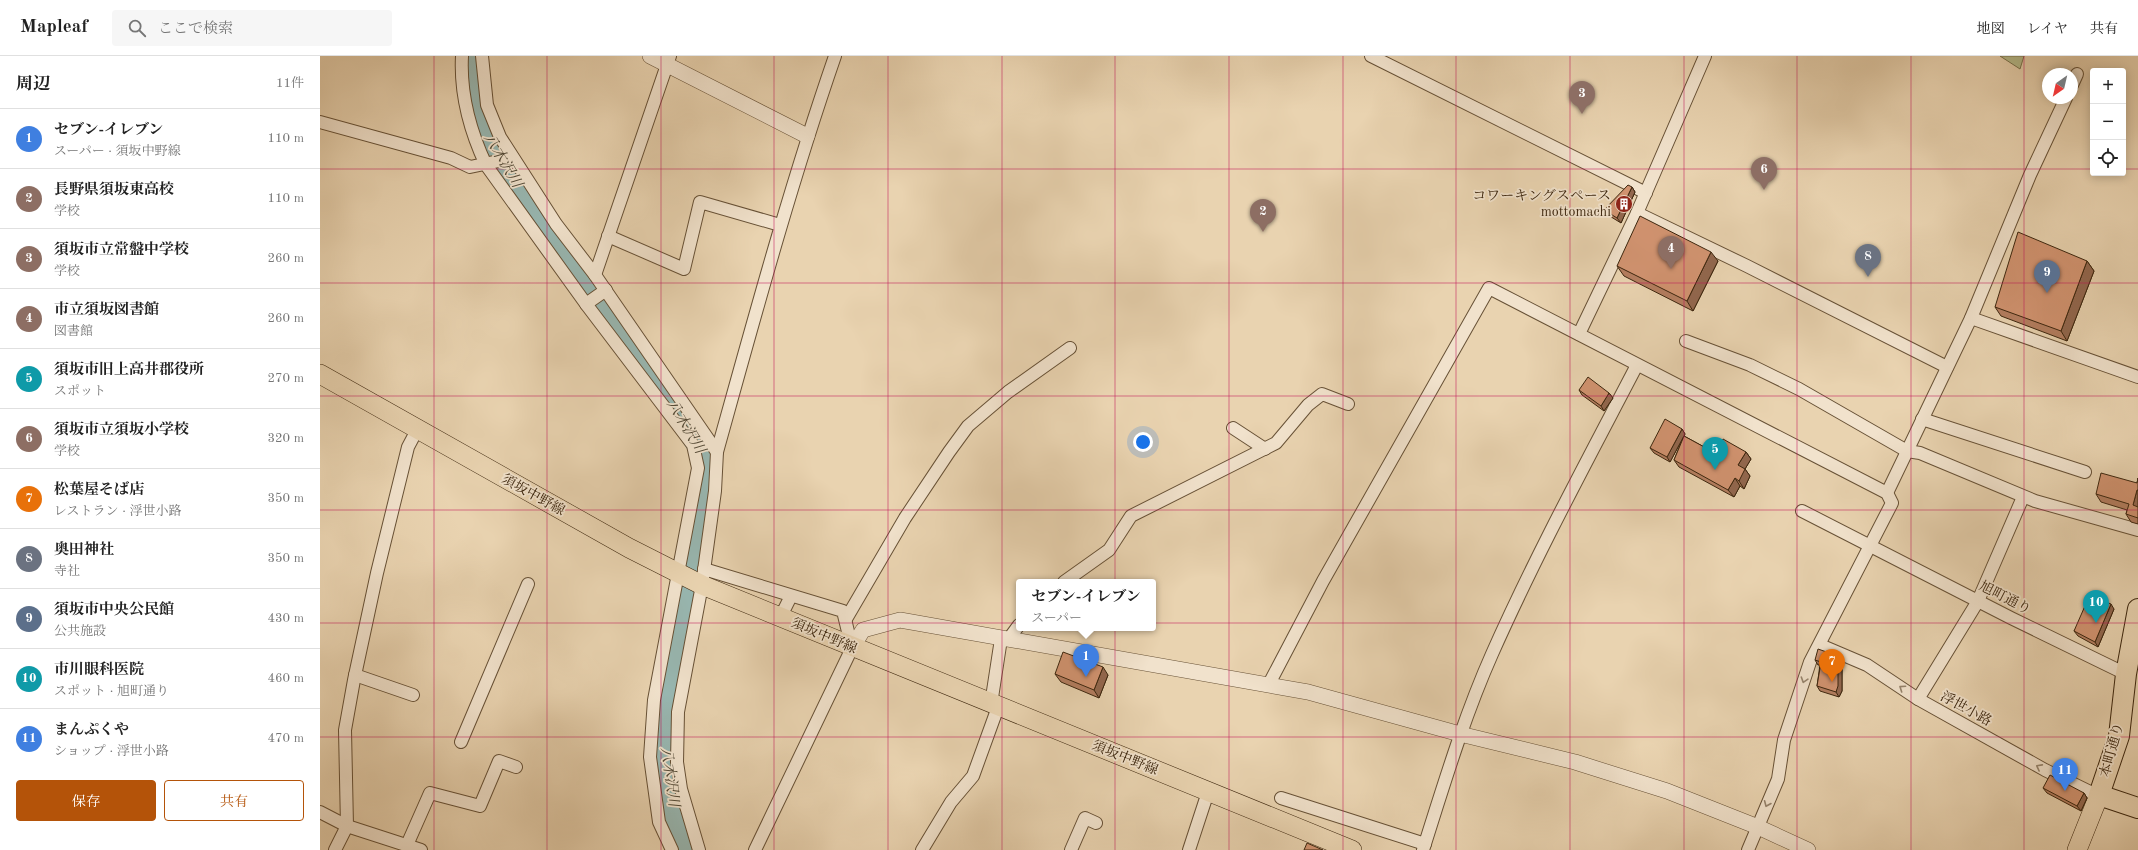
<!DOCTYPE html>
<html lang="ja">
<head>
<meta charset="utf-8">
<style>
	:root { --surface:#fff; --page:#f6f6f6; --text:#222; --muted:#767676; --line:#e0e0e0; --accent:#b45309 }
	body { margin:0; font-family:"Old Standard TT","Noto Serif JP",serif; background:var(--page); color:var(--text) }
	.controls { position:absolute; right:12px; top:12px; display:grid; overflow:hidden; border-radius:4px; box-shadow:0 2px 10px #0003 }
	.controls button { width:36px; height:36px; display:grid; place-items:center; padding:0; border:0; border-bottom:1px solid var(--line); background:var(--surface); color:var(--text); font:20px sans-serif }
	.compass { position:absolute; left:1722px; top:12px; width:36px; height:36px; border-radius:50%; background:var(--surface); box-shadow:0 2px 10px #0003; rotate:214deg }
	.you { position:absolute; left:823px; top:386px; width:14px; height:14px; margin:-10px; border:3px solid #fff; border-radius:50%; background:#1a73e8; box-shadow:0 0 0 6px #1a73e833 }
	.badge { display:grid; place-items:center; width:26px; height:26px; border-radius:50%; background:var(--accent); color:#fff; font-size:13px; font-weight:700 }
	.pin { position:absolute; translate:-50% -33px; filter:drop-shadow(0 1px 2px #0008) }
	.pin::after { content:''; position:absolute; top:21px; width:14px; height:12px; background:inherit; clip-path:polygon(0 0,100% 0,50% 100%) }
	.popup { position:absolute; left:696px; top:523px; width:140px; height:52px; box-sizing:border-box; display:grid; place-content:center; border-radius:4px; background:var(--surface); filter:drop-shadow(0 1px 3px #0005); font-size:13px; white-space:nowrap; color:var(--muted) }
	.popup b { font-size:15px; color:var(--text) }
	.popup::after { content:''; position:absolute; left:50%; top:100%; margin-left:-8px; border:8px solid transparent; border-top-color:var(--surface) }
	.list { margin:0; padding:0; list-style:none }
	h2 { display:flex; justify-content:space-between; align-items:center; height:52px; margin:0; padding:0 16px; font-size:17px }
	h2 small { font-size:13px; font-weight:400; color:var(--muted) }
	.list li { display:grid; grid-template-columns:26px 1fr auto; gap:12px; align-items:center; box-sizing:border-box; height:60px; padding:0 16px; border-top:1px solid var(--line) }
	.list b { display:block; font-size:15px; white-space:nowrap }
	.list p { margin:0; font-size:13px; white-space:nowrap; color:var(--muted) }
	.list em { font-size:13px; font-style:normal; color:var(--muted) }
	.actions { display:flex; gap:8px; padding:12px 16px }
	.actions a { flex:1; padding:9px 0; border:1px solid var(--accent); border-radius:4px; text-align:center; font-size:14px; color:var(--accent) }
	.actions .main { background:var(--accent); color:#fff }
	.icon { flex:none; width:22px; height:22px; fill:none; stroke:currentColor; stroke-width:2; stroke-linecap:round; stroke-linejoin:round }
	.map { position:relative; flex:none; width:1818px; height:794px; overflow:hidden }
	header { display:flex; align-items:center; gap:24px; box-sizing:border-box; height:56px; padding:0 20px; background:var(--surface); border-bottom:1px solid var(--line) }
	header strong { font-size:19px }
	nav { display:flex; gap:22px; margin-inline-start:auto; font-size:14px }
	.search { width:280px; height:36px; background:var(--page); display:flex; align-items:center; gap:10px; box-sizing:border-box; padding:0 14px; border-radius:4px; color:var(--muted); font-size:15px }
	main { display:flex }
	aside { flex:1; background:var(--surface) }
	.map>svg:first-child { display:block }
	.green { fill:#b5bc8c; stroke:#78714d }
	.lines { fill:none; stroke-linecap:round; stroke-linejoin:round }
	.river { stroke:#98b7b1; stroke-width:25 }
	.minor-casing { stroke:#675136; stroke-width:14 }
	.tertiary-casing { stroke:#675136; stroke-width:16 }
	.primary-casing { stroke:#3c260e; stroke-width:20 }
	.trunk-casing { stroke:#3c260e; stroke-width:22 }
	.minor { stroke:#f1e2cc; stroke-width:12 }
	.tertiary { stroke:#f1e2cc; stroke-width:15 }
	.primary { stroke:#e9d3b0; stroke-width:19 }
	.trunk { stroke:#e9d3b0; stroke-width:20 }
	.wall { fill:#b47e60; stroke:#3c260e }
	.shaded-wall { fill:#92674e; stroke:#3c260e }
	.building { fill:#d19370; stroke:#3c260e }
	.oneway { stroke:#96846d }
	.grid { fill:none; stroke:#c2185b; stroke-width:1; stroke-opacity:0.55 }
	.labels { text-anchor:middle; dominant-baseline:central; stroke-width:3.5; stroke-linejoin:round; paint-order:stroke }
	.poi-label { font-size:14px; fill:#3c260e; stroke:#f1e2cc; text-anchor:end }
	.street-label { font-size:14px; fill:#3c260e; stroke:#f1e2cc }
	.water-label { font-size:15px; font-style:italic; fill:#534a37; stroke:#f1e2cc }
</style>
</head>
<body>
<header>
<strong>Mapleaf</strong>
<div class="search"><svg class="icon" aria-label="search" viewBox="0 0 24 24"><circle cx="10" cy="10" r="6"/><path d="M15 15l6 6"/></svg>ここで検索</div>
<nav><a>地図</a><a>レイヤ</a><a>共有</a></nav>
</header>
<main>
<aside>
<h2>周辺<small>11件</small></h2>
<ul class="list">
<li><span class="badge" style="background:#3f7fe0">1</span><div><b>セブン-イレブン</b><p>スーパー · 須坂中野線</p></div><em>110 m</em></li>
<li><span class="badge" style="background:#8d6e63">2</span><div><b>長野県須坂東高校</b><p>学校</p></div><em>110 m</em></li>
<li><span class="badge" style="background:#8d6e63">3</span><div><b>須坂市立常盤中学校</b><p>学校</p></div><em>260 m</em></li>
<li><span class="badge" style="background:#8d6e63">4</span><div><b>市立須坂図書館</b><p>図書館</p></div><em>260 m</em></li>
<li><span class="badge" style="background:#0f9aa8">5</span><div><b>須坂市旧上高井郡役所</b><p>スポット</p></div><em>270 m</em></li>
<li><span class="badge" style="background:#8d6e63">6</span><div><b>須坂市立須坂小学校</b><p>学校</p></div><em>320 m</em></li>
<li><span class="badge" style="background:#e8710a">7</span><div><b>松葉屋そば店</b><p>レストラン · 浮世小路</p></div><em>350 m</em></li>
<li><span class="badge" style="background:#6b7280">8</span><div><b>奥田神社</b><p>寺社</p></div><em>350 m</em></li>
<li><span class="badge" style="background:#5c6f8a">9</span><div><b>須坂市中央公民館</b><p>公共施設</p></div><em>430 m</em></li>
<li><span class="badge" style="background:#0f9aa8">10</span><div><b>市川眼科医院</b><p>スポット · 旭町通り</p></div><em>460 m</em></li>
<li><span class="badge" style="background:#3f7fe0">11</span><div><b>まんぷくや</b><p>ショップ · 浮世小路</p></div><em>470 m</em></li>
</ul>
<div class="actions"><a class="main">保存</a><a>共有</a></div>
</aside>
<div class="map">
<svg width="1818" height="794" viewBox="0 0 1818 794">
	<rect width="100%" height="100%" fill="#e9d3b0"/>
	<filter id="stains"><feTurbulence type="fractalNoise" baseFrequency=".005" numOctaves="4"/><feColorMatrix values="0 0 0 0 .2 0 0 0 0 .09 0 0 0 0 .02 0 0 0 .5 -.17"/></filter>
	<radialGradient id="worn" r=".72"><stop offset=".6" stop-color="#630" stop-opacity="0"/><stop offset="1" stop-color="#630" stop-opacity=".3"/></radialGradient>
	<!-- green -->
	<polygon class="green" points="1680,0 1704,0 1700,13"/>
	<g class="lines">
		<!-- river -->
		<polyline class="river" points="151,0 154,47 168,87 234,185 314,290 384,396 385,431 348,637 343,680 345,715 351,749 366,794"/>
		<!-- minor casing -->
		<g class="minor-casing">
			<g id="minor">
				<path d="M142 0C140 38 150 75 166 109L266 248 373 389 378 412 334 644 330 701 339 766 352 794"/>
				<polyline points="162,0 167,49 180,81 236,168 275,219 397,396"/>
				<polyline points="1051,0 1326,137"/>
				<polyline points="1752,29 1757,18"/>
				<polyline points="0,66 131,102 150,111 193,102"/>
				<polyline points="1317,157 1427,210 1627,311"/>
				<polyline points="288,180 364,213 380,146 460,169"/>
				<polyline points="275,219 350,0"/>
				<polyline points="266,248 286,234"/>
				<polyline points="1651,262 1818,321"/>
				<polyline points="1259,278 1317,157 1385,0"/>
				<polyline points="1366,285 1430,309 1479,333 1587,395 1600,397 1715,445 1818,474"/>
				<polyline points="1602,363 1765,416"/>
				<polyline points="913,372 945,393"/>
				<polyline points="1567,437 1651,262 1710,119 1746,42"/>
				<polyline points="1482,455 1691,562 1806,618"/>
				<polyline points="384,513 523,555 532,592 435,794"/>
				<polyline points="744,526 789,494 811,460 956,387 988,349 1002,338 1028,348"/>
				<polyline points="460,562 471,540"/>
				<polyline points="526,563 585,462 629,396 648,370 688,336 750,292"/>
				<polyline points="688,584 699,569"/>
				<polyline points="1500,589 1547,609 1598,643 1725,714 1770,736 1779,739"/>
				<polyline points="35,619 93,639"/>
				<polyline points="949,628 1003,525 1169,232 1567,437 1572,447 1490,606 1464,684 1458,723 1428,794"/>
				<polyline points="1598,643 1658,545 1703,441"/>
				<polyline points="671,648 681,583"/>
				<polyline points="141,686 208,528"/>
				<polyline points="961,742 1105,788"/>
				<polyline points="0,756 27,770 101,794"/>
				<polyline points="87,789 110,737 160,750 179,705 196,711"/>
				<polyline points="15,794 27,770 25,674 34,624 57,517 88,391 97,374"/>
				<path d="M379 794 361 733 357 706 358 656 382 529 395 435 397 396C434 263 470 130 515 0"/>
				<polyline points="602,794 631,746 653,720 678,651"/>
				<polyline points="751,794 765,762 776,767"/>
				<polyline points="869,794 888,736"/>
				<path d="M1103 794C1124 728 1144 661 1172 598 1216 499 1267 405 1317 309"/>
			</g>
		</g>
		<!-- tertiary casing -->
		<g class="tertiary-casing">
			<g id="tertiary">
				<polyline points="330,0 487,80"/>
				<polyline points="532,592 543,574 580,564 988,636 1140,678 1255,706 1347,735 1438,771 1488,794"/>
			</g>
		</g>
		<!-- primary casing -->
		<g class="primary-casing">
			<g id="primary">
				<polyline points="0,318 309,492 382,529 1032,794"/>
				<polyline points="1757,794 1779,739"/>
			</g>
		</g>
		<!-- trunk casing -->
		<g class="trunk-casing">
			<polyline id="trunk" points="1818,553 1806,618 1799,680 1779,739 1818,752"/>
		</g>
		<!-- minor -->
		<use href="#minor" class="minor"/>
		<!-- tertiary -->
		<use href="#tertiary" class="tertiary"/>
		<!-- primary -->
		<use href="#primary" class="primary"/>
		<!-- trunk -->
		<use href="#trunk" class="trunk"/>
	</g>
	<!-- wall -->
	<g class="wall">
		<polygon points="1312,131 1315,136 1301,167 1288,159 1284,154"/>
		<polygon points="1398,205 1373,255 1304,220 1297,210"/>
		<polygon points="1767,205 1774,215 1747,285 1681,260 1675,251"/>
		<polygon points="1259,334 1289,337 1293,342 1284,355 1262,339"/>
		<polygon points="1362,373 1365,378 1364,380 1397,398 1426,396 1431,403 1425,413 1430,420 1424,433 1420,430 1414,441 1359,411 1354,404 1363,382 1350,406 1334,397 1330,392"/>
		<polygon points="1818,422 1818,468 1811,466 1806,458 1807,454 1781,446 1776,438 1817,427"/>
		<polygon points="1774,546 1794,553 1778,591 1758,580 1754,575"/>
		<polygon points="1518,600 1522,605 1522,635 1519,641 1500,635 1497,630 1500,609 1498,609 1495,604"/>
		<polygon points="735,618 788,619 779,642 741,626"/>
		<polygon points="1723,732 1764,737 1767,742 1761,755 1727,737"/>
	</g>
	<!-- shaded-wall -->
	<g class="shaded-wall">
		<polygon points="1312,131 1315,136 1301,167 1297,162"/>
		<polygon points="1391,196 1398,205 1373,255 1367,245"/>
		<polygon points="1767,205 1774,215 1747,285 1741,275"/>
		<polygon points="1289,337 1293,342 1284,355 1281,350"/>
		<polygon points="1362,373 1365,378 1350,406 1347,401"/>
		<polygon points="1426,396 1431,403 1425,413 1430,420 1424,433 1419,425 1418,409"/>
		<polygon points="1415,422 1420,430 1414,441 1408,434"/>
		<polygon points="1817,434 1818,435 1818,456 1813,449"/>
		<polygon points="1791,548 1794,553 1778,591 1775,586"/>
		<polygon points="1518,600 1522,605 1522,635 1519,641 1516,636"/>
		<polygon points="783,611 788,619 779,642 774,634"/>
		<polygon points="1764,737 1767,742 1761,755 1757,750"/>
	</g>
	<!-- building -->
	<g class="building">
		<polygon points="1308,129 1312,131 1297,162 1284,154"/>
		<polygon points="1320,160 1391,196 1367,245 1297,210"/>
		<polygon points="1698,176 1767,205 1741,275 1675,251"/>
		<polygon points="1268,321 1289,337 1281,350 1259,334"/>
		<polygon points="1345,363 1362,373 1347,401 1330,392"/>
		<polygon points="1364,380 1397,398 1403,383 1426,396 1418,409 1425,413 1419,425 1415,422 1408,434 1354,404"/>
		<polygon points="1781,417 1817,427 1818,422 1818,434 1817,434 1813,449 1818,451 1818,462 1806,458 1809,448 1776,438"/>
		<polygon points="1776,542 1791,548 1775,586 1754,575 1768,543 1774,546"/>
		<polygon points="1498,593 1518,600 1518,630 1516,636 1497,630 1501,606 1495,604"/>
		<polygon points="743,596 783,611 774,634 735,618"/>
		<polygon points="1730,719 1764,737 1757,750 1723,732"/>
		<polygon points="987,787 1003,794 984,794"/>
	</g>
	<!-- one-way arrows -->
	<defs><path id="oneway-chevron" d="M-2-3.5L2.5 0L-2 3.5" fill="none" stroke-width="1.6" stroke-linecap="round" stroke-linejoin="round"/></defs>
	<g class="oneway">
		<use href="#oneway-chevron" transform="translate(1484 624) rotate(108)"/>
		<use href="#oneway-chevron" transform="translate(1582 632) rotate(-146)"/>
		<use href="#oneway-chevron" transform="translate(1719 711) rotate(-152)"/>
		<use href="#oneway-chevron" transform="translate(1447 748) rotate(113)"/>
	</g>
	<!-- grid -->
	<path class="grid" d="M114 0V794M227 0V794M341 0V794M454 0V794M568 0V794M682 0V794M795 0V794M909 0V794M1023 0V794M1136 0V794M1250 0V794M1364 0V794M1477 0V794M1591 0V794M1704 0V794M0 113H1773M1803 113H1818M0 227H1818M0 340H1818M0 454H1818M0 567H1818M0 681H1818"/>
	<!-- icons -->
	<defs>
		<g id="building-disc" transform="scale(0.9)"><circle r="9.5" fill="#8f2418" stroke="#f1e2cc"/><path d="M-4-6H4V6H1V3H-1V6H-4ZM-2.5-4.3h1.7v1.8h-1.7ZM.8-4.3h1.7v1.8H.8ZM-2.5-1h1.7V.8h-1.7ZM.8-1h1.7V.8H.8Z" fill="#fff"/></g>
	</defs>
	<g fill-rule="evenodd">
		<use href="#building-disc" x="1304" y="148"/>
	</g>
	<g class="labels">
		<!-- poi labels -->
		<g class="poi-label">
			<text x="1291" y="140">コワーキングスペース<tspan x="1291" dy="16">mottomachi</tspan></text>
		</g>
		<!-- street labels -->
		<g class="street-label">
			<text transform="translate(213 439) rotate(29)">須坂中野線</text>
			<text transform="translate(1685 542) rotate(27)">旭町通り</text>
			<text transform="translate(504 580) rotate(23)">須坂中野線</text>
			<text transform="translate(1646 653) rotate(29)">浮世小路</text>
			<text transform="translate(1792 694) rotate(-75)">本町通り</text>
			<text transform="translate(805 702) rotate(22)">須坂中野線</text>
		</g>
		<!-- water labels -->
		<g class="water-label">
			<text transform="translate(182 105) rotate(59)">八木沢川</text>
			<text transform="translate(365 371) rotate(59)">八木沢川</text>
			<text transform="translate(349 721) rotate(82)">八木沢川</text>
		</g>
	</g>
	<rect width="100%" height="100%" filter="url(#stains)"/>
	<rect width="100%" height="100%" fill="url(#worn)"/>
</svg>
<div class="controls">
<button>+</button>
<button>−</button>
<button><svg class="icon" aria-label="locate" viewBox="0 0 24 24"><circle cx="12" cy="12" r="6"/><path d="M12 2v4M12 18v4M2 12h4M18 12h4"/></svg></button>
</div>
<svg class="compass" viewBox="-18 -18 36 36"><path d="M0-13l5 13h-10z" fill="#e53935"/><path d="M0 13l5-13h-10z" fill="#767676"/></svg>
<div class="you"></div>
<div class="pin badge" style="left:766px;top:621px;background:#3f7fe0">1</div>
<div class="popup"><b>セブン-イレブン</b>スーパー</div>
<div class="pin badge" style="left:943px;top:176px;background:#8d6e63">2</div>
<div class="pin badge" style="left:1262px;top:58px;background:#8d6e63">3</div>
<div class="pin badge" style="left:1351px;top:213px;background:#8d6e63">4</div>
<div class="pin badge" style="left:1395px;top:414px;background:#0f9aa8">5</div>
<div class="pin badge" style="left:1444px;top:134px;background:#8d6e63">6</div>
<div class="pin badge" style="left:1512px;top:626px;background:#e8710a">7</div>
<div class="pin badge" style="left:1548px;top:221px;background:#6b7280">8</div>
<div class="pin badge" style="left:1727px;top:237px;background:#5c6f8a">9</div>
<div class="pin badge" style="left:1776px;top:567px;background:#0f9aa8">10</div>
<div class="pin badge" style="left:1745px;top:735px;background:#3f7fe0">11</div>
</div>
</main>
</body>
</html>
